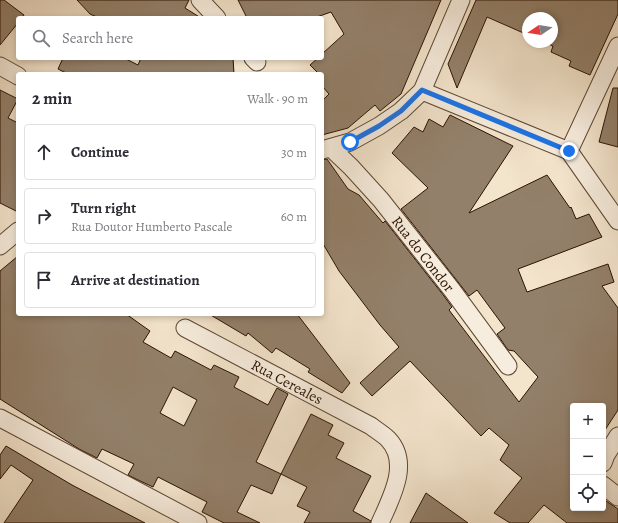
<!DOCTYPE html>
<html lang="en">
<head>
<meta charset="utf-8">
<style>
	:root { --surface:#fff; --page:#f7f7f7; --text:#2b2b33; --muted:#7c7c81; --line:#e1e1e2 }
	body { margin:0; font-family:Alegreya,serif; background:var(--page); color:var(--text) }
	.controls { position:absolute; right:12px; bottom:12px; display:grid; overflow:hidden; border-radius:4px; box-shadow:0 2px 6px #0003 }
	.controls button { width:36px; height:36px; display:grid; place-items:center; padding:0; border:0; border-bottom:1px solid var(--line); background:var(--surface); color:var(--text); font:20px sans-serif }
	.compass { position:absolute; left:522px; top:12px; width:36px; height:36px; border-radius:50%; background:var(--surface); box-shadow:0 2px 6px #0003; rotate:258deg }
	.stop { position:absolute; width:12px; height:12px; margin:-9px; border:3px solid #1a73e8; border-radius:50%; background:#fff }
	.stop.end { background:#1a73e8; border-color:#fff; box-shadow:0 1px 4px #0008 }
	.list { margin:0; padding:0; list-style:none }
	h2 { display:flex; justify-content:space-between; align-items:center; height:52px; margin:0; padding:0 16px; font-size:17px }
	h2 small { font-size:13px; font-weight:400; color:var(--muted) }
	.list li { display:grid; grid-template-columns:26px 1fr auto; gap:12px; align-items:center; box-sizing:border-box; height:56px; margin:0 8px 8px; padding:0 8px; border:1px solid var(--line); border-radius:4px }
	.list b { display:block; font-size:15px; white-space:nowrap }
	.list p { margin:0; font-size:13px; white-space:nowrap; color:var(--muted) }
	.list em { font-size:13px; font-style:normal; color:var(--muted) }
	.icon { flex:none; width:22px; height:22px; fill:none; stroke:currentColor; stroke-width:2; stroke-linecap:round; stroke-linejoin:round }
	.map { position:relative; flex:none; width:618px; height:523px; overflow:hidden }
	.search { position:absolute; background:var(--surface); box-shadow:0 2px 6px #0003; left:16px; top:16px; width:308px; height:44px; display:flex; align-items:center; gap:10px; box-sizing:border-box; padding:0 14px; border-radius:4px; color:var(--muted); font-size:15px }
	.panel { position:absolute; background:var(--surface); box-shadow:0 2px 6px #0003; left:16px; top:72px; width:308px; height:244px; border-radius:4px }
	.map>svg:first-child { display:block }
	.building { fill:#93806a; stroke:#2b1300; fill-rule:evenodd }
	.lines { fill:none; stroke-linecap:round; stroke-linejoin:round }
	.minor-casing { stroke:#5d4733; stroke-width:19 }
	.minor { stroke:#f7edde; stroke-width:17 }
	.route { stroke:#1a73e8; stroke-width:5 }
	.labels { text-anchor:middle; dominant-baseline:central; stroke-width:4; stroke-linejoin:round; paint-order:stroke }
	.street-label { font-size:15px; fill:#2b1300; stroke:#f7edde }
</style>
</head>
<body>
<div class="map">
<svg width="618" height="523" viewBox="0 0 618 523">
	<rect width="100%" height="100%" fill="#f3e4cc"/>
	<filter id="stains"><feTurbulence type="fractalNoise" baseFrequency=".005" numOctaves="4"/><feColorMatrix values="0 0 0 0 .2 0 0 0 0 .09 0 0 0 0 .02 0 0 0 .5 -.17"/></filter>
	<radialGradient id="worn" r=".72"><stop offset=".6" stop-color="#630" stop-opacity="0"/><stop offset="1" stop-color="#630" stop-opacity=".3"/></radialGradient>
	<!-- building -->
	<g class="building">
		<polygon points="0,0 4,0 24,15 22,18 18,18 18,23 0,45"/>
		<polygon points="77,0 189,0 185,8 201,18 99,18 90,14"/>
		<polygon points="238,0 441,0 401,94 380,111 375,105 348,128 322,135 322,101 329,94 322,86 322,74 319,74 310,65 318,58 322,58 322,54 344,34 331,12 314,18 247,18"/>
		<polygon points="476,0 618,0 618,14 590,75 569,66 571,61 551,52 553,46 544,42 552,42 552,18 528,18 528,35 487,17 457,88 448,64"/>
		<polygon points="63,58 124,58 138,65 141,58 233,58 234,74 68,74 58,69"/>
		<polygon points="613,88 618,88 618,147 599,142"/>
		<polygon points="0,90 18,99 8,118 18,123 18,212 0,203"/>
		<polygon points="450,115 513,146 469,213 547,175 570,208 571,207 576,219 589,214 602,237 518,269 527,292 608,264 614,282 602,286 618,308 618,410 603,433 603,406 573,406 573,508 603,508 603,499 618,509 618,523 567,523 544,505 528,523 510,523 494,513 522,478 500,460 509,445 489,428 481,436 410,361 372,396 360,383 399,347 380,325 339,271 322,242 322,160 327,159 348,189 359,195 383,223 385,221 444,296 452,307 449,310 519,402 538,377 514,351 508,350 497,334 505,328 477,290 469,296 401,209 428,188 392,153 414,127 423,132 429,119 443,127"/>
		<path d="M18 256V314H126L150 331 143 342 171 358 175 351 211 370 214 365 239 377 234 387 268 405 277 388 288 394 256 462 281 474 272 494 251 485 237 512 260 523H224L202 512 207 502 158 477 153 487 136 479 128 475 134 464 102 449 97 458 79 449 0 399V271ZM173 387 197 400 184 426 160 413Z"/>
		<polygon points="209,314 297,314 350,383 342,393 308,372 310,369 276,348 272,353 248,333 246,336"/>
		<polygon points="311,414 333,425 328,435 344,443 336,458 371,476 353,511 371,521 370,523 304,523 310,512 297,506 307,487 281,474"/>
		<polygon points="6,446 72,485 145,523 4,523 33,480 11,465 0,479 0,455"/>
		<polygon points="426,493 468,523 410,523"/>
	</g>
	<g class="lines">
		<!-- minor casing -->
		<g class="minor-casing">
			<g id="minor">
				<polyline points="200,0 217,18"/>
				<polyline points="253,58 257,62"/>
				<polyline points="0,66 18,76"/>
				<polyline points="422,91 569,151 618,221"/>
				<polyline points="331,148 351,167 381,200 452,290 508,366"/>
				<polyline points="322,150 350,142 379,126 401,111 422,91 461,0"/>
				<polyline points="569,151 618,46"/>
				<polyline points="0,246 18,231"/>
				<path d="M185 328 371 426C376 430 383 434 388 439 411 463 391 498 380 523"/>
				<polyline points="0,418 198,523"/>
				<polyline points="603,463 606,455 618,436"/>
				<polyline points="603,485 618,497"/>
			</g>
		</g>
		<!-- minor -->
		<use href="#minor" class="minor"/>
	</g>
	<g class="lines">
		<!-- route -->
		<polyline class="route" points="350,142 379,126 401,111 422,90 569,151"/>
	</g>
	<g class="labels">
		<!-- street labels -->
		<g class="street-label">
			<text transform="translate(423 254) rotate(52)">Rua do Condor</text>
			<text transform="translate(287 382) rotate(28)">Rua Cereales</text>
		</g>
	</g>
	<rect width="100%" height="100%" filter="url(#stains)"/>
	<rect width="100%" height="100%" fill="url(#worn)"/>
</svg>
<div class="controls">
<button>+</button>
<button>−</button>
<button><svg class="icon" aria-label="locate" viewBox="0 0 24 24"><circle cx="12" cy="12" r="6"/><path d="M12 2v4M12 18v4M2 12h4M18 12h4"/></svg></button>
</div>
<svg class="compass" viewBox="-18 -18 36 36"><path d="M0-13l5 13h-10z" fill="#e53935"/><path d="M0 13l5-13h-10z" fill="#7c7c81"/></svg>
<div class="stop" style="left:350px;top:142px"></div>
<div class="stop end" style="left:569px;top:151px"></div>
<div class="search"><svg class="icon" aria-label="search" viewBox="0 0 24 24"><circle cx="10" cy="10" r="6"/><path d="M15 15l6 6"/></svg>Search here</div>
<section class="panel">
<h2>2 min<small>Walk · 90 m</small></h2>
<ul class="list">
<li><svg class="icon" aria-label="ahead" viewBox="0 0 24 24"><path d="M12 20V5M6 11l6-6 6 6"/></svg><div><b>Continue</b></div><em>30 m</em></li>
<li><svg class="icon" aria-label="right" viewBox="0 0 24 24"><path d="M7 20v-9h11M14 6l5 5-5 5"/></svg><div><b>Turn right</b><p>Rua Doutor Humberto Pascale</p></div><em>60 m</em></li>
<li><svg class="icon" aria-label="arrive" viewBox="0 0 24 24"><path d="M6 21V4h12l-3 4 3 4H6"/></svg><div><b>Arrive at destination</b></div></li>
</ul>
</section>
</div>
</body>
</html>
